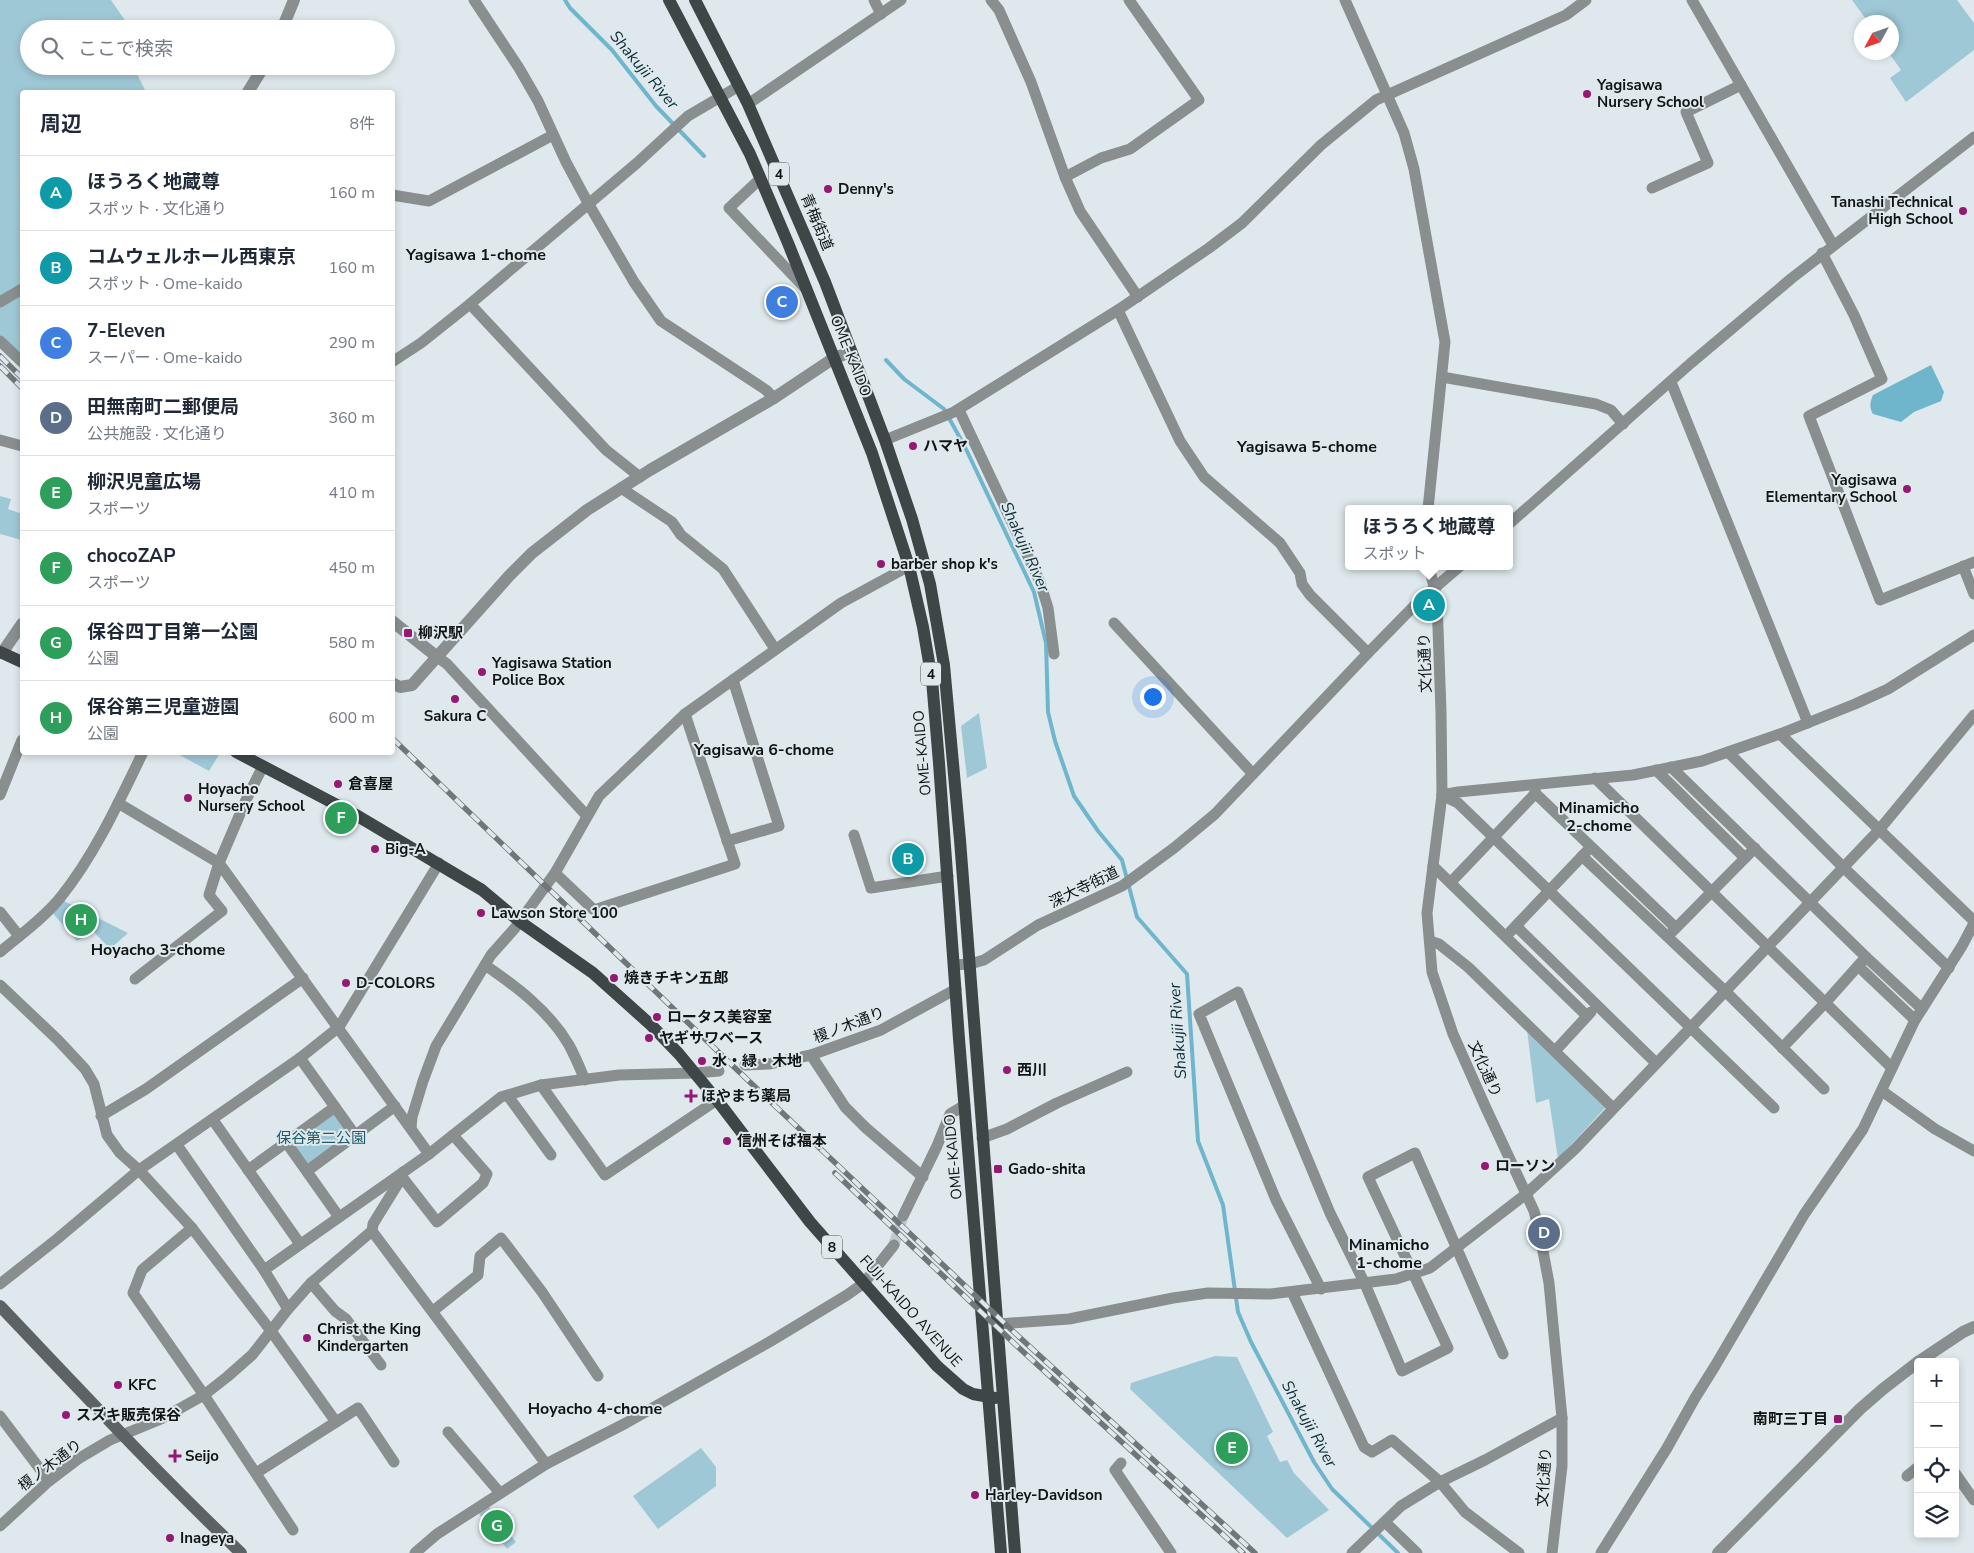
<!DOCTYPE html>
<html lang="ja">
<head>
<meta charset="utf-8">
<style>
	:root { --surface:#fff; --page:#f6f6f7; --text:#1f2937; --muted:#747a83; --line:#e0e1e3; --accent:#ea580c }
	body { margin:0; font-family:"Nunito Sans","Noto Sans JP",sans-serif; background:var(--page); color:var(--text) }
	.controls { position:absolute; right:15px; bottom:15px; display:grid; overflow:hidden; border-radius:5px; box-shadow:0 2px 8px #0003 }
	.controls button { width:45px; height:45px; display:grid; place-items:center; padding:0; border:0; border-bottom:1px solid var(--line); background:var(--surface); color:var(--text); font:25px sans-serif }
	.compass { position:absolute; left:1854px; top:15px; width:45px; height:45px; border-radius:50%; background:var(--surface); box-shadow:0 2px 8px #0003; rotate:230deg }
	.you { position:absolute; left:1152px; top:696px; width:18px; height:18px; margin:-12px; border:4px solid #fff; border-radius:50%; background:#1a73e8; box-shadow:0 0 0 8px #1a73e833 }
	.badge { display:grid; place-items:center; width:32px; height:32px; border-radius:50%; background:var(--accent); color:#fff; font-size:16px; font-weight:700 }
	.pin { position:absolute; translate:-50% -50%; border:2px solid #fff; box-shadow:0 1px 5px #0006 }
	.popup { position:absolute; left:1345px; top:505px; width:168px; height:65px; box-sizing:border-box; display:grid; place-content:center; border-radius:5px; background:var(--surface); filter:drop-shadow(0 1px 4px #0005); font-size:16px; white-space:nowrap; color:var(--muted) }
	.popup b { font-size:19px; color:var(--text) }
	.popup::after { content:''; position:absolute; left:50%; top:100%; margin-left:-10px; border:10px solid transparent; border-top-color:var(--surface) }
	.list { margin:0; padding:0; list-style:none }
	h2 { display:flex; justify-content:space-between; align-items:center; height:65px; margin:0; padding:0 20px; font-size:21px }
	h2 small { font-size:16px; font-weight:400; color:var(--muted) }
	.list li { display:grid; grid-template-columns:32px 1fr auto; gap:15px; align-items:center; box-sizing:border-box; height:75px; padding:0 20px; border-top:1px solid var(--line) }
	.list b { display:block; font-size:19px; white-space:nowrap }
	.list p { margin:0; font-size:16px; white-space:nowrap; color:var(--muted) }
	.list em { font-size:16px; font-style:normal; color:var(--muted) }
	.icon { flex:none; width:28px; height:28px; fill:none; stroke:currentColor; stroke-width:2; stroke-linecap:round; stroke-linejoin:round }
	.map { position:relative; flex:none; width:1974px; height:1553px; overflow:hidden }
	.search { position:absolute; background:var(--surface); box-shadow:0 2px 8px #0003; left:20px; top:20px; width:375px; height:55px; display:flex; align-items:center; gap:12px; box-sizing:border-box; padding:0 18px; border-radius:28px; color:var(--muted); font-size:19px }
	.panel { position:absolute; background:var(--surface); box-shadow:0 2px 8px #0003; left:20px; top:90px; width:375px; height:665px; border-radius:5px }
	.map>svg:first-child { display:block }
	.green { fill:#9fc8d6 }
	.water { fill:#6fb6cd }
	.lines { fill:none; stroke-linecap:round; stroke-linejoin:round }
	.stream { stroke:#6fb6cd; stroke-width:4 }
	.minor-tunnel { stroke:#c0c9cd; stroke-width:11; stroke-dasharray:11 5.5; stroke-linecap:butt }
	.minor { stroke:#898e8f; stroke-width:11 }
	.tertiary { stroke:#898e8f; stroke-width:12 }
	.secondary { stroke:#5d6365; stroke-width:12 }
	.primary { stroke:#3e4648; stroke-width:12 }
	.rail-casing { stroke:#707679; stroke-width:5.5 }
	.rail { stroke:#dfe9ed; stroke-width:4; stroke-dasharray:11; stroke-linecap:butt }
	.poi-dot { fill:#951973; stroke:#dfe9ed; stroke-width:2 }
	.labels { text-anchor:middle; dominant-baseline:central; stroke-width:4; stroke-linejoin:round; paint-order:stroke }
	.shield { fill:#dfe9ed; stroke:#4f5556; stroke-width:1 }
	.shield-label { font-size:14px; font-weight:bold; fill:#111516 }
	.poi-label { font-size:15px; font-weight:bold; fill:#111516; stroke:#dfe9ed; text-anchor:start }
	.street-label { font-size:15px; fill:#111516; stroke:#dfe9ed }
	.park-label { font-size:15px; fill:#205a6b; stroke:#dfe9ed }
	.water-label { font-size:16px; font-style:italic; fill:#0a2e38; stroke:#dfe9ed }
	.neighbourhood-label { font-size:16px; font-weight:bold; fill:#111516; stroke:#dfe9ed }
</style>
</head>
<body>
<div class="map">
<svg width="1974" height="1553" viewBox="0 0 1974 1553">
	<rect width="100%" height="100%" fill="#dfe9ed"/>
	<!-- green -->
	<g class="green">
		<polygon points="0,0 111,0 131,29 29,29 29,66 139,66 138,76 146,92 22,92 22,286 0,299"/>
		<polygon points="1852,0 1957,0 1974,23 1974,50 1906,102 1890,78 1901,70 1889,53 1892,52 1892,22 1868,22"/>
		<polygon points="22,292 22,359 0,338 0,305"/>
		<polygon points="0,496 11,499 8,509 22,514 22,540 0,534"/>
		<polygon points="979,713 987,768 967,778 961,726"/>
		<polygon points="176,753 220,752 220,753 209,771"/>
		<polygon points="60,899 128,933 110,949 93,931 77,941 50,910"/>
		<polygon points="1527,1030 1605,1108 1558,1159 1549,1099 1536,1103"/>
		<polygon points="335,1107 355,1135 307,1171 286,1142"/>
		<polygon points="1215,1356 1237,1357 1273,1432 1267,1436 1280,1462 1287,1460 1294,1473 1329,1510 1287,1538 1130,1389 1131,1383"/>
		<polygon points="701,1448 716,1467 716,1486 658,1529 633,1496"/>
		<polygon points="486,1503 516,1542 507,1549 477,1511"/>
	</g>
	<!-- water -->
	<path class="water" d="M1931 365 1944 392 1941 401 1914 412 1901 422 1873 414C1869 407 1870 402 1873 395Z"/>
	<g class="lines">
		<!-- stream -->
		<g class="stream">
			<polyline points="565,0 570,8 612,50 656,106 704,156"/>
			<polyline points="886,360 904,379 944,409 965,447 1034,592 1046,643 1048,712 1055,741 1074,796 1098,831 1122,860 1137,917 1187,974 1198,1141 1223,1205 1238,1312 1251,1342 1314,1462 1332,1489 1398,1553"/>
		</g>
		<!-- minor-tunnel -->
		<polyline class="minor-tunnel" points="894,1245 903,1216"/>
		<!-- minor -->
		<g class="minor">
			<polyline points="474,0 519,68 538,101 566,162 588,203 634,282 661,321 766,390 774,398"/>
			<polyline points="874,0 881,14"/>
			<polyline points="991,0 999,10 1031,82 1065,177 1080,211 1138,297"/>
			<polyline points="1345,0 1404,133 1414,169 1445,342 1428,509"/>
			<polyline points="1692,0 1833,245"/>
			<polyline points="748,104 901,0"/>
			<polyline points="1065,177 1101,158 1130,149 1199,100 1129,0"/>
			<polyline points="760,179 729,208 804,287"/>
			<polyline points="1652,188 1708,163 1686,112 1741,85"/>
			<polyline points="392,195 429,201 553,135"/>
			<polyline points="1822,253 1854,315 1882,379 1809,416 1880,600 1974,562"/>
			<polyline points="0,302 22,289"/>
			<polyline points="470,304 606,450 640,477"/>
			<polyline points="1118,310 1180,441 1204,477 1280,543 1300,573 1302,584 1310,595 1368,653"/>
			<polyline points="0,341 22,362"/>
			<polyline points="392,362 421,343 470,304 637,163 688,116 739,86"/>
			<polyline points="1442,377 1596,404 1611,410 1623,424"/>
			<polyline points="1671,382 1808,723"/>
			<polyline points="959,410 1040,582 1048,608 1054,654"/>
			<polyline points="0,440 22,446"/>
			<polyline points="885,440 954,412 1118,310 1209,248 1242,223 1321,145 1376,100 1566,15 1586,0"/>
			<polyline points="621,488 672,522 681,535 723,569 775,649"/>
			<polyline points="1509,524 1691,363 1792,278 1974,137"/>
			<polyline points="1429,566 1437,600 1441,712 1442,795 1427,913 1432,972 1453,1034 1485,1106 1534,1211 1539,1230 1549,1283 1562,1418 1562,1466 1552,1553"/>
			<polyline points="1963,566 1974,594"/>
			<polyline points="1114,623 1253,774"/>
			<polyline points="436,656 447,664 587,816"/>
			<polyline points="1780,734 1974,921"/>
			<polyline points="1728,752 1843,867 1949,968"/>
			<polyline points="263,766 246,800 219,863 429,1154"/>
			<polyline points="1671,767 1866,957 1825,1003 1782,1048"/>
			<polyline points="1656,770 1745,858"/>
			<polyline points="1595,778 1892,1068"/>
			<polyline points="1535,793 1676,928"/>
			<polyline points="0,795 22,740"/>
			<polyline points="1442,795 1458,792 1633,775 1702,761 1780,734 1855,704 1888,689 1974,635"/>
			<polyline points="1442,795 1458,803 1774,1108"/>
			<polyline points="118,803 219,863 209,895 222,911 135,979"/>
			<polyline points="854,835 871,888 948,876"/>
			<polyline points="727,841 779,826 733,680"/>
			<polyline points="1582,856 1725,991 1824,1089"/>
			<polyline points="1433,866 1587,1016"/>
			<polyline points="555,873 594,910 735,864 685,714"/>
			<polyline points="1451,882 1532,797 1535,793 1535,785"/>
			<polyline points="0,912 19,936"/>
			<polyline points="1516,926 1656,1063"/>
			<polyline points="1510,932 1587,851"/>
			<polyline points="1672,932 1755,848"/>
			<polyline points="1430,941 1439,944 1468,967 1612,1107"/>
			<path d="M0 952C20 935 43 919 60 898 94 856 119 802 143 752"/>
			<polyline points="1866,957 1922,1009"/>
			<path d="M485 965C517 987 549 1011 569 1045 575 1056 580 1068 585 1080"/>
			<polyline points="954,965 970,964 984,960 1038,925 1122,886 1174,848 1215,814 1368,653 1417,603 1460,566"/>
			<polyline points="1858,966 1915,1020"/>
			<polyline points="0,985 58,1040 85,1069 94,1084 107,1135 120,1153 139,1170 192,1228"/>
			<polyline points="1555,1051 1591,1012"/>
			<polyline points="811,1055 845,1107 866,1128 923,1177"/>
			<polyline points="300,1058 355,1135"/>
			<polyline points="745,1065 769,1064 811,1055 881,1030 956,989"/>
			<polyline points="541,1085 605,1175 717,1100"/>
			<polyline points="1882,1091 1935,1129 1974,1151"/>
			<polyline points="508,1096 551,1155"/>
			<polyline points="101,1116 146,1089 303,978"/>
			<polyline points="213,1120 300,1244"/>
			<polyline points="411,1128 412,1117 423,1081 436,1046 491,955 515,928 555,873 599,796 685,714 841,603 909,566"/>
			<polyline points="982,1138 1007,1129 1057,1103 1127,1072"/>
			<polyline points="286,1142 339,1217"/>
			<polyline points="177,1145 264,1270 288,1309"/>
			<polyline points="248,1170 335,1107"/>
			<polyline points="307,1171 395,1106"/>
			<polyline points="402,1177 437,1222 483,1183 487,1174 453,1135"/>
			<polyline points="903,1216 937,1146 950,1114 965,1105"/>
			<polyline points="372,1231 546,1464"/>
			<polyline points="264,1270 429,1154 501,1097 541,1085 619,1075 695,1073 719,1071"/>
			<polyline points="311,1283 335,1311 346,1319 381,1365"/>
			<polyline points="0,1284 57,1239 139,1170 300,1058 339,1027 439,863"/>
			<polyline points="1321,1289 1276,1200 1199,1014 1238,992 1330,1213 1365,1284 1402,1371 1448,1348 1368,1177 1415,1153 1503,1354"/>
			<polyline points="1292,1292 1364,1447 1372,1452 1392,1440 1440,1482 1465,1512 1519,1553"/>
			<polyline points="433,1311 478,1275 480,1256 501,1238 542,1292 598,1376"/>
			<polyline points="998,1324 1069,1319 1173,1298 1208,1293 1270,1294 1396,1279 1430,1268 1526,1194 1575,1149 1879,830 1974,715"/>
			<polyline points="0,1416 49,1481"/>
			<polyline points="448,1432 500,1493"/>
			<polyline points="1121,1463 1115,1470 1171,1553"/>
			<polyline points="256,1473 336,1422"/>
			<polyline points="1955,1473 1974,1500"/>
			<polyline points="1907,1476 1918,1467"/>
			<polyline points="1385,1522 1417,1553"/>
			<polyline points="0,1526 49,1481 78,1459 110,1440 161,1419 204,1395 227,1377 252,1355 288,1309 311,1283 372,1231 373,1224 402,1177 403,1172"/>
			<polyline points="293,1530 204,1395 133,1293 142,1270 192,1228 271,1331 336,1422 358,1408 394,1462"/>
			<polyline points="415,1553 437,1534 546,1464 626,1423 771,1341 847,1295 864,1283 894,1245"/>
			<polyline points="1352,1553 1401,1506 1440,1482 1485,1460 1562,1418"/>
			<polyline points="1601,1553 1667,1448 1695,1398 1715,1366 1805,1213 1863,1129 1915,1020 1962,946 1974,923"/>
		</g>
		<!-- tertiary -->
		<g class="tertiary">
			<polyline points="282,29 294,0"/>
			<polyline points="248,92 264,66"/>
			<polyline points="392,621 436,656"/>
			<polyline points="2,653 22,624"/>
			<polyline points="392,683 400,687 412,685 509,576 532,553 587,510 650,470 774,398 834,358 851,352"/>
			<polyline points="1918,1362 1963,1332 1974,1327"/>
			<polyline points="1718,1553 1860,1409 1883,1389 1918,1362"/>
		</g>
		<!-- secondary -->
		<path class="secondary" d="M0 1306C79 1389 158 1474 241 1553"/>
		<!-- primary -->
		<g class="primary">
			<polyline points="669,0 750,154 788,243 872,453 909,566 923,627 932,680 939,763 959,1039 1001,1553"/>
			<polyline points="695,0 748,104 825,282 885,440 912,519 930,584 944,665 960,840 1015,1553"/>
			<polyline points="0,652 22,662"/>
			<polyline points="236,752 356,815 482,890 519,921 593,973 651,1025 679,1054 717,1100 810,1222 937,1366 963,1389 973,1394 995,1398"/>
		</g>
		<!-- rail casing -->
		<g class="rail-casing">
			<g id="rail">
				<polyline points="0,356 22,378"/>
				<polyline points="0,366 22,388"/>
				<polyline points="392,738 734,1067 1016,1334 1255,1553"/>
				<polyline points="835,1173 1018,1347 1243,1553"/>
			</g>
		</g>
		<!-- rail -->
		<use href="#rail" class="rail"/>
	</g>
	<!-- markers -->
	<g class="poi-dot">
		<circle cx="1587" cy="94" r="5"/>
		<circle cx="828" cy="189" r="5"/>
		<circle cx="1963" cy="211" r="5"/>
		<circle cx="913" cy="446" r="5"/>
		<circle cx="1907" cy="489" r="5"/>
		<circle cx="881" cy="564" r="5"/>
		<rect x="403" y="628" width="10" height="10" rx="2.5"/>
		<circle cx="482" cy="672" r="5"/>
		<circle cx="455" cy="699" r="5"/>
		<circle cx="338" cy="784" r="5"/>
		<circle cx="188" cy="798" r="5"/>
		<circle cx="375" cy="849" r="5"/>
		<circle cx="481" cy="913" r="5"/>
		<circle cx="614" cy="978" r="5"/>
		<circle cx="346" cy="983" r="5"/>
		<circle cx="657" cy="1017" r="5"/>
		<circle cx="649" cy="1038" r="5"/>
		<circle cx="702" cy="1061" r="5"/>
		<circle cx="1007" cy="1070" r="5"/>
		<path d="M688.5 1088.5h5v5h5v5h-5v5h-5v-5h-5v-5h5z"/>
		<circle cx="727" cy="1141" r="5"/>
		<circle cx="1485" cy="1166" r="5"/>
		<rect x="993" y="1164" width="10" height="10" rx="2.5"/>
		<circle cx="307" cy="1338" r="5"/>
		<circle cx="118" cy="1385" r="5"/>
		<circle cx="66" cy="1415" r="5"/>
		<rect x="1833" y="1414" width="10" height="10" rx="2.5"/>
		<path d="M172.5 1448.5h5v5h5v5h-5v5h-5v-5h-5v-5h5z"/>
		<circle cx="975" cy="1495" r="5"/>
		<circle cx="170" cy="1538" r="5"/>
	</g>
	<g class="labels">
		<!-- shield labels -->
		<g class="shield">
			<rect x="769" y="162.5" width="20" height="23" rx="4"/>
			<rect x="921" y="662.5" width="20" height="23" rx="4"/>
			<rect x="822" y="1235.5" width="20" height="23" rx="4"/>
		</g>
		<g class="shield-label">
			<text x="779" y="174">4</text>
			<text x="931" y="674">4</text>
			<text x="832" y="1247">8</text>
		</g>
		<!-- poi labels -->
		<g class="poi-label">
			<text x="1597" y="85">Yagisawa<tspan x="1597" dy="17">Nursery School</tspan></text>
			<text x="838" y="189">Denny's</text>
			<text x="1953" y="202" text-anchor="end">Tanashi Technical<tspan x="1953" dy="17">High School</tspan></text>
			<text x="923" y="446">ハマヤ</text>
			<text x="1897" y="480" text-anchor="end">Yagisawa<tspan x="1897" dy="17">Elementary School</tspan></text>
			<text x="891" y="564">barber shop k's</text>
			<text x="418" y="633">柳沢駅</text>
			<text x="492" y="663">Yagisawa Station<tspan x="492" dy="17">Police Box</tspan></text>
			<text x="455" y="716" text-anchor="middle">Sakura C</text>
			<text x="348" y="784">倉喜屋</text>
			<text x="198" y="789">Hoyacho<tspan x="198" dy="17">Nursery School</tspan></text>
			<text x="385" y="849">Big-A</text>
			<text x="491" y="913">Lawson Store 100</text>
			<text x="624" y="978">焼きチキン五郎</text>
			<text x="356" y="983">D-COLORS</text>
			<text x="667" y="1017">ロータス美容室</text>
			<text x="659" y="1038">ヤギサワベース</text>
			<text x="712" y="1061">水・緑・木地</text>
			<text x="1017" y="1070">西川</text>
			<text x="701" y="1096">ほやまち薬局</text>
			<text x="737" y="1141">信州そば福本</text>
			<text x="1495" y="1166">ローソン</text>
			<text x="1008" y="1169">Gado-shita</text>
			<text x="317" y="1329">Christ the King<tspan x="317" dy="17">Kindergarten</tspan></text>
			<text x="128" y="1385">KFC</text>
			<text x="76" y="1415">スズキ販売保谷</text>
			<text x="1828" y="1419" text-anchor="end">南町三丁目</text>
			<text x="185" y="1456">Seijo</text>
			<text x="985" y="1495">Harley-Davidson</text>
			<text x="180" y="1538">Inageya</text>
		</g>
		<!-- street labels -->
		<g class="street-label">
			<text transform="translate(817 222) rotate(67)">青梅街道</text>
			<text transform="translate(851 356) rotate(68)">OME-KAIDO</text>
			<text transform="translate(1425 663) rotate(-92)">文化通り</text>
			<text transform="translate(922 753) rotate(-95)">OME-KAIDO</text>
			<text transform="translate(1084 887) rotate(-26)">深大寺街道</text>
			<text transform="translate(849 1025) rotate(-21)">榎ノ木通り</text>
			<text transform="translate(1485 1069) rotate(66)">文化通り</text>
			<text transform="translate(953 1157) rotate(-95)">OME-KAIDO</text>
			<text transform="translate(911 1311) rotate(48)">FUJI-KAIDO AVENUE</text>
			<text transform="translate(50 1465) rotate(-37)">榎ノ木通り</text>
			<text transform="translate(1544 1477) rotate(-86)">文化通り</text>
		</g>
		<!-- park labels -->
		<g class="park-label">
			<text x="321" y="1138">保谷第二公園</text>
		</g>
		<!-- water labels -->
		<g class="water-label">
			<text transform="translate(644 70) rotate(50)">Shakujii River</text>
			<text transform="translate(1025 547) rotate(66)">Shakujii River</text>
			<text transform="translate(1178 1031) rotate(-94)">Shakujii River</text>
			<text transform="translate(1309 1424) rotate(61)">Shakujii River</text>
		</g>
		<!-- neighbourhood labels -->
		<g class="neighbourhood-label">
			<text x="476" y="255">Yagisawa 1-chome</text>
			<text x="1307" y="447">Yagisawa 5-chome</text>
			<text x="764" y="750">Yagisawa 6-chome</text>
			<text x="1599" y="808">Minamicho<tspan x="1599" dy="18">2-chome</tspan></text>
			<text x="158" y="950">Hoyacho 3-chome</text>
			<text x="1389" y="1245">Minamicho<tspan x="1389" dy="18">1-chome</tspan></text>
			<text x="595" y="1409">Hoyacho 4-chome</text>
		</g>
	</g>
</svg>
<div class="controls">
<button>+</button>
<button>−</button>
<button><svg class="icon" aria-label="locate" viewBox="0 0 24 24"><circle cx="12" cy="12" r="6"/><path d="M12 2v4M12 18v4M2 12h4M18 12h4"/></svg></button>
<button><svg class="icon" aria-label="layers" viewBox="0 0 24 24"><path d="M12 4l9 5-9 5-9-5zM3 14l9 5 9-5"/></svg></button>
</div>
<svg class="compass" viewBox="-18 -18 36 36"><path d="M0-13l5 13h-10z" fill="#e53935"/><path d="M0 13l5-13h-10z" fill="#747a83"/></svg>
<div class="you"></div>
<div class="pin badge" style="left:1429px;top:605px;background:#0f9aa8">A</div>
<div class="popup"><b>ほうろく地蔵尊</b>スポット</div>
<div class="pin badge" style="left:908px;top:859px;background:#0f9aa8">B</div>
<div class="pin badge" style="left:782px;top:302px;background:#3f7fe0">C</div>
<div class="pin badge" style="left:1544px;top:1233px;background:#5c6f8a">D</div>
<div class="pin badge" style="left:1232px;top:1448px;background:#2e9e5b">E</div>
<div class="pin badge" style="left:341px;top:818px;background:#2e9e5b">F</div>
<div class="pin badge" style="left:497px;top:1526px;background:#2e9e5b">G</div>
<div class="pin badge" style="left:81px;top:920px;background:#2e9e5b">H</div>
<div class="search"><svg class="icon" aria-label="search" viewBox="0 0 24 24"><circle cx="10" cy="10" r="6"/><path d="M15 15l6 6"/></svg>ここで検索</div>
<section class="panel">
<h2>周辺<small>8件</small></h2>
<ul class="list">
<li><span class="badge" style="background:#0f9aa8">A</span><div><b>ほうろく地蔵尊</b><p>スポット · 文化通り</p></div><em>160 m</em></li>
<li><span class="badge" style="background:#0f9aa8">B</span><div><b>コムウェルホール西東京</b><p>スポット · Ome-kaido</p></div><em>160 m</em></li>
<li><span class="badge" style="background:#3f7fe0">C</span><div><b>7-Eleven</b><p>スーパー · Ome-kaido</p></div><em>290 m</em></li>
<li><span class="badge" style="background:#5c6f8a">D</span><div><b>田無南町二郵便局</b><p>公共施設 · 文化通り</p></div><em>360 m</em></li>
<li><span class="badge" style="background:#2e9e5b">E</span><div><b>柳沢児童広場</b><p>スポーツ</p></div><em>410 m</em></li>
<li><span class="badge" style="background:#2e9e5b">F</span><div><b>chocoZAP</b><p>スポーツ</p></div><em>450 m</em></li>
<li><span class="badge" style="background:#2e9e5b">G</span><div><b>保谷四丁目第一公園</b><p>公園</p></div><em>580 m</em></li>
<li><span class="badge" style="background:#2e9e5b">H</span><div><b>保谷第三児童遊園</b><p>公園</p></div><em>600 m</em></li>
</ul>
</section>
</div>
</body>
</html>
